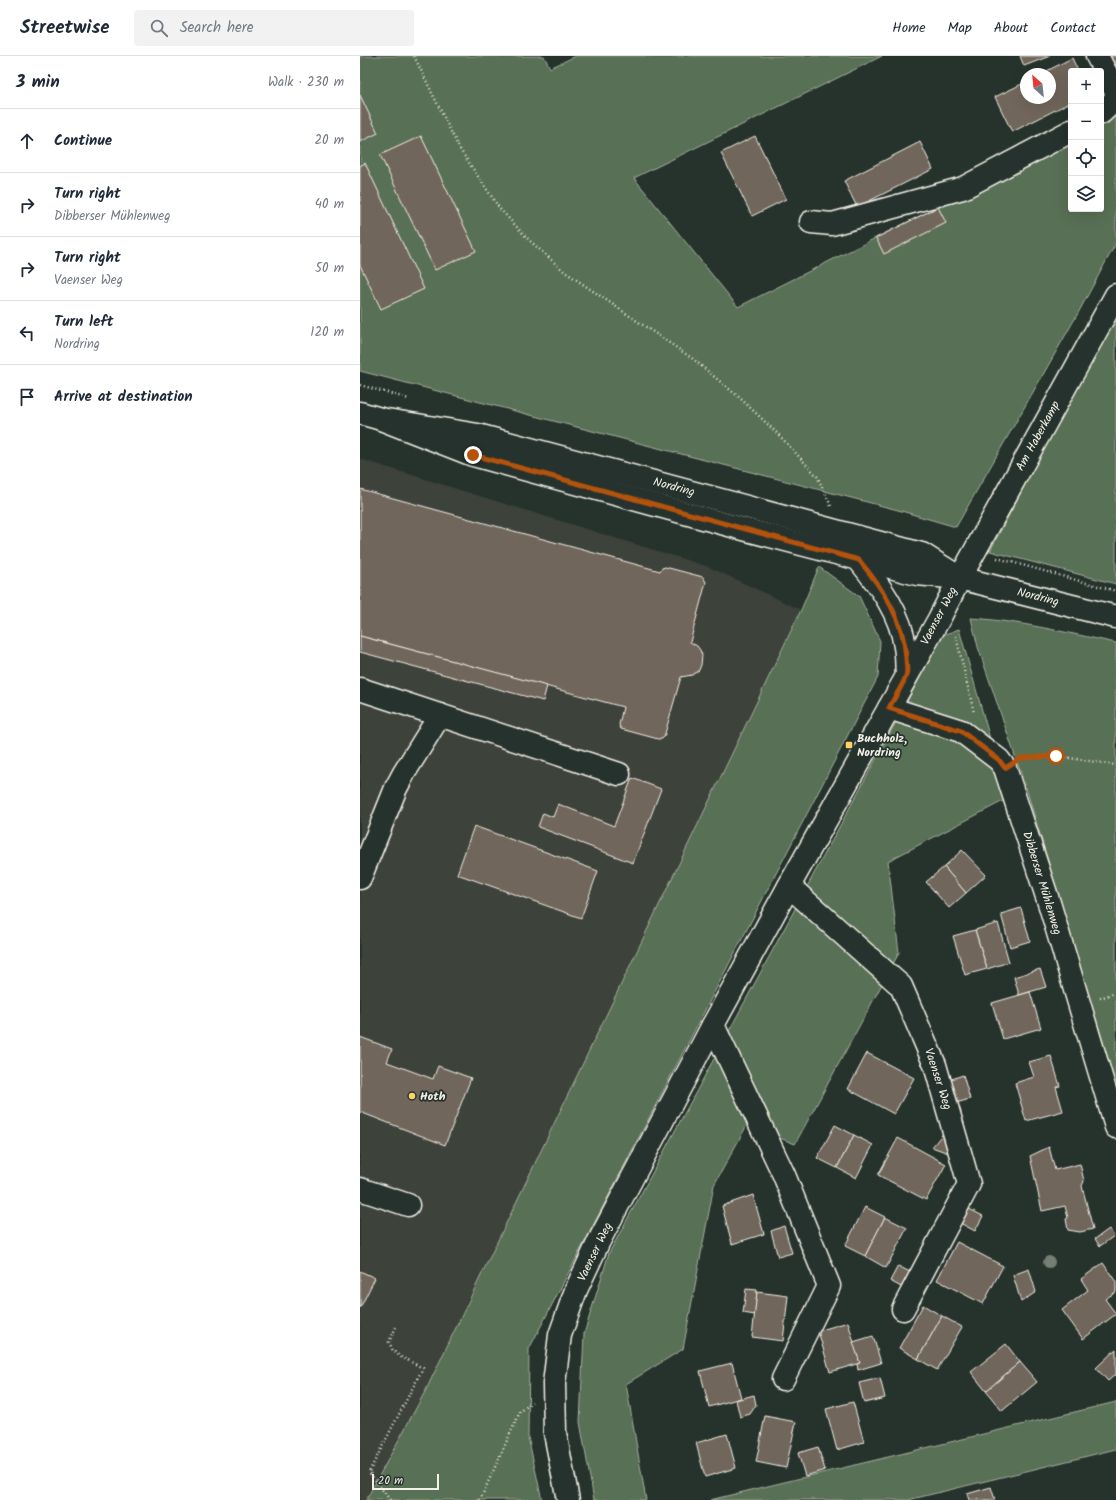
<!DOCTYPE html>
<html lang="en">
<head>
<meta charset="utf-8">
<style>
	:root { --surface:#fff; --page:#f2f2f3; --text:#1f2937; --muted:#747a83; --line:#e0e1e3 }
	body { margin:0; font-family:Kalam,sans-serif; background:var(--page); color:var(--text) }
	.controls { position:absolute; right:12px; top:12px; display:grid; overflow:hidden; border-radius:4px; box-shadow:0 4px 16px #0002 }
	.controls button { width:36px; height:36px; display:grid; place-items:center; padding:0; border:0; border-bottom:1px solid var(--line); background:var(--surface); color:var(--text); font:20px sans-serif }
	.compass { position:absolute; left:660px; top:12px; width:36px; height:36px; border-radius:50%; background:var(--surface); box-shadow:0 4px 16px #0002; rotate:333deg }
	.scale { position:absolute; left:12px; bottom:10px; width:67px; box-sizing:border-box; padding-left:4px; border:2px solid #f4f1e8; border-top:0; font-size:11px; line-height:14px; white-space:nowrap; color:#f4f1e8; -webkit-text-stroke:3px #26332d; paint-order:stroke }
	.stop { position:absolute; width:12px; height:12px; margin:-9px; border:3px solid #b45309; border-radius:50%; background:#fff }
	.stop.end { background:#b45309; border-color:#fff; box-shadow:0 1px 4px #0008 }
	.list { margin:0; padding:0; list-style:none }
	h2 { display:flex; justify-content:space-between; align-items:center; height:52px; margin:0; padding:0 16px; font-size:17px }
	h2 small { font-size:13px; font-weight:400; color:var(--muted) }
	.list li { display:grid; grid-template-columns:26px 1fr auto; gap:12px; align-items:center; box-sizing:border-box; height:64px; padding:0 16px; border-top:1px solid var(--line) }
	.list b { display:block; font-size:15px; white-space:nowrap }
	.list p { margin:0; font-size:13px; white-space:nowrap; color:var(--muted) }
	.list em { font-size:13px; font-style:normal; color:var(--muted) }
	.icon { flex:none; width:22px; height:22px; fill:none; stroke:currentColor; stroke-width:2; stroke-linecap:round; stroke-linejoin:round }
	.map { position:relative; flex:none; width:756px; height:1444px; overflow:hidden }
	header { display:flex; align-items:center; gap:24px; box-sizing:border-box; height:56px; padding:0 20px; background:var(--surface); border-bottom:1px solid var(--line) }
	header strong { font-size:19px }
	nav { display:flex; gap:22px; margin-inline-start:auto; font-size:14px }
	.search { width:280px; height:36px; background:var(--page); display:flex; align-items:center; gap:10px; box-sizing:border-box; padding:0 14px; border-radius:4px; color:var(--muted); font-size:15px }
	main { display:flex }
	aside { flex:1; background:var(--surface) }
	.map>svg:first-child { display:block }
	.built { fill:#3c423b }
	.green { fill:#596f54; stroke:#a6b09e }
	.building { fill:#71665b; stroke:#f4f1e8 }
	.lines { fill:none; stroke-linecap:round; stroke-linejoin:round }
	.minor-casing { stroke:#f4f1e8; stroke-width:25 }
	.path { stroke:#f4f1e8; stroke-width:2.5; stroke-dasharray:1 3; stroke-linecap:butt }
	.minor { stroke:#26332d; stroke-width:22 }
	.tree { fill:#757f73 }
	.route { stroke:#b45309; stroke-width:5 }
	.poi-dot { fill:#ffd166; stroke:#26332d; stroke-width:1.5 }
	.labels { text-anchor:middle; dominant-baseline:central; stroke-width:3.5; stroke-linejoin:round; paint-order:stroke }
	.street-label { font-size:12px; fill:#f4f1e8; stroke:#26332d }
	.poi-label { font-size:12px; font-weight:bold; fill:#f4f1e8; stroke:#26332d; text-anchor:start }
</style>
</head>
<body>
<header>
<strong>Streetwise</strong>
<div class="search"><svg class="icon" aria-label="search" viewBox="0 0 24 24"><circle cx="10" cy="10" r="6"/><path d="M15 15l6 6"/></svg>Search here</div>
<nav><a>Home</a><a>Map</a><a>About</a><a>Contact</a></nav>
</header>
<main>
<aside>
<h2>3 min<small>Walk · 230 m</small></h2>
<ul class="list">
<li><svg class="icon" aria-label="ahead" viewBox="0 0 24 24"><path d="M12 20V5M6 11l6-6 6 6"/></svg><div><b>Continue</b></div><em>20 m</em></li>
<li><svg class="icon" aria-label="right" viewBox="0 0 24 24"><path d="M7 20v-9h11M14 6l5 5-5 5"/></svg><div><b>Turn right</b><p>Dibberser Mühlenweg</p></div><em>40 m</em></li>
<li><svg class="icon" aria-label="right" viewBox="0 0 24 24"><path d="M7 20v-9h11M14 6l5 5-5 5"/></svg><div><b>Turn right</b><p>Vaenser Weg</p></div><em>50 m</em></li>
<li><svg class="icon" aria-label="left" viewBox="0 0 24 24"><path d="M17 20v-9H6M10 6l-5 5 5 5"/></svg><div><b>Turn left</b><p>Nordring</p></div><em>120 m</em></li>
<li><svg class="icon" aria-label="arrive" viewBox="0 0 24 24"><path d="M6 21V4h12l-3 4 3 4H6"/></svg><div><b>Arrive at destination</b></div></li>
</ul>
</aside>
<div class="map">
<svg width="756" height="1444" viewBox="0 0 756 1444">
	<rect width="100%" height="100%" fill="#26332d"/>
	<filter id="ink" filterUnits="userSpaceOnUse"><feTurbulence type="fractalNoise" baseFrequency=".025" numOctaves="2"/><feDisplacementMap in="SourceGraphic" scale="8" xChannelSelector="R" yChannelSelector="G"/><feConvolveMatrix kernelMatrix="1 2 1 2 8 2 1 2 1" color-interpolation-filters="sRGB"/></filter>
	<g filter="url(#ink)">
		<!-- built -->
		<polygon class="built" points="0,403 349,511 441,554 66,1334 6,1444 0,1444"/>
		<!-- green -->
		<g class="green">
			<polygon points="0,0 184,0 190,12 216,0 522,0 274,122 378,251 711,84 711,153 741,153 741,69 756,61 756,187 717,259 596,471 538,454 0,315"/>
			<polygon points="756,256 756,528 630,495"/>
			<polygon points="459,511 499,540 520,585 518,621 169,1293 168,1381 182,1444 6,1444 66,1334 441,554"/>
			<path d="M611 562C660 565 708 577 756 587V1032L667 735 618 591Z"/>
			<polygon points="599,573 647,743 528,805 539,897 435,1088 387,1069 354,1129 323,1293 266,1328 286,1444 234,1444 220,1366 224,1278 249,1197 583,579"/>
			<polygon points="756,1346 756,1393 548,1444 350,1444"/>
		</g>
		<!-- building -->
		<g class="building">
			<polygon points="660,0 690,0 664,10"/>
			<polygon points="750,0 756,0 756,13"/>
			<polygon points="712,2 718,15 711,15 711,46 652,76 635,41 666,26 666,42 690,42 690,18 681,18"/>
			<polygon points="0,39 18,77 0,86"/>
			<polygon points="61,80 116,195 75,214 20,99"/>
			<polygon points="395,80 426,143 392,160 361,97"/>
			<polygon points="560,86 573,113 497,151 484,125"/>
			<polygon points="5,107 64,233 21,253 0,209 0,110"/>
			<polygon points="578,151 586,167 524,198 516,182"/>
			<polygon points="0,433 300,515 302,512 305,511 343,521 346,526 330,586 337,590 340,594 342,599 341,609 339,614 332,619 321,621 304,681 302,683 298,683 261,673 259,669 263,651 0,580"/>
			<polygon points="0,580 187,630 183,645 0,596"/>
			<polygon points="272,722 301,733 273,807 178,771 183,757 193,761 198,748 254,770"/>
			<polygon points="114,770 238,815 221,862 97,818"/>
			<polygon points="602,794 626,819 606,837 584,811"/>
			<polygon points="584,811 606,837 589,852 566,826"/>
			<polygon points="661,852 670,885 650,891 641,858"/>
			<polygon points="638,867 649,906 627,913 615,874"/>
			<polygon points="615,874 627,913 605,919 593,880"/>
			<polygon points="680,913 686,931 659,939 654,921"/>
			<polygon points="670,936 681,972 643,983 632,947"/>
			<polygon points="0,981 32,993 27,1006 73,1023 78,1010 111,1022 85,1089 0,1056"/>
			<polygon points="507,997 554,1022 534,1058 488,1033"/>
			<polygon points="691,1000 700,1030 696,1031 703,1055 666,1065 655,1027 674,1021 669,1006"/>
			<polygon points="603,1019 610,1043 596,1047 589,1024"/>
			<polygon points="475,1069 494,1079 477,1112 457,1102"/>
			<polygon points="585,1075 591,1098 572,1091"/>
			<polygon points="494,1079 513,1089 496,1122 477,1112"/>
			<polygon points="538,1082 586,1108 566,1144 518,1119"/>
			<polygon points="689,1091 695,1114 720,1108 724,1125 722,1130 733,1173 720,1176 708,1174 706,1163 708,1162 705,1150 682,1155 670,1100"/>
			<polygon points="393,1139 404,1178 372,1188 362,1150"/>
			<polygon points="505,1151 525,1161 505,1200 485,1190"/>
			<polygon points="607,1152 623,1160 615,1175 600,1167"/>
			<polygon points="525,1161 547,1172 526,1212 505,1200"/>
			<polygon points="424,1170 432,1197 418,1201 411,1175"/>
			<polygon points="749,1173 754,1180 740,1190 735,1183"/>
			<polygon points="597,1186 643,1210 623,1248 577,1224"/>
			<polygon points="743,1207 756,1226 756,1236 745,1243 756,1258 723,1283 702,1254 728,1234 721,1223"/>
			<polygon points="538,1210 552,1217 545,1233 530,1225"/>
			<polygon points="669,1213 676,1236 661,1246 653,1219"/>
			<polygon points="0,1215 15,1222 0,1252"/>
			<polygon points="386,1233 397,1234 395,1259 383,1257"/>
			<polygon points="397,1236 428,1240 423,1285 392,1281"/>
			<polygon points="563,1249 582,1260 558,1303 539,1292"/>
			<polygon points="582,1260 602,1271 577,1314 558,1303"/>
			<polygon points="488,1266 500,1307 470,1316 458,1275"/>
			<polygon points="513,1280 521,1307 498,1314 497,1308 500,1307 493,1286"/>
			<polygon points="646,1288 660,1306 626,1335 611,1316"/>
			<polygon points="756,1293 756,1318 748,1325 736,1312"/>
			<polygon points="660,1306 677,1326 642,1355 626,1335"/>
			<polygon points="372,1307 381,1342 349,1351 340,1315"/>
			<polygon points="520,1322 525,1342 504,1347 499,1327"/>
			<polygon points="394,1339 396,1349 390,1358 380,1361 376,1344"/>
			<polygon points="493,1346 504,1386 477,1394 466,1353"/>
			<polygon points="405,1360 436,1366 426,1412 396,1406"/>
			<polygon points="367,1378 376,1412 345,1421 336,1387"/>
			<polygon points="458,1391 465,1414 445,1420 438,1397"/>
			<polygon points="631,1431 635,1444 609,1444 607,1438"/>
		</g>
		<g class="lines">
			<!-- minor casing -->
			<g class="minor-casing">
				<g id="minor">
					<polyline points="737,0 756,36"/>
					<polyline points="741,57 756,43"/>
					<polyline points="451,166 472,168 603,132 711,75"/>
					<polyline points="0,357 21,363 118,379 562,498 597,520"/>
					<polyline points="21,363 113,399 383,473 557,518 600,522 756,561"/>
					<path d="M499 504C520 530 541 558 545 591 547 600 546 610 547 619"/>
					<polyline points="0,633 259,718"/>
					<polyline points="529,652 601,675 639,704 645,712 690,850 756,1071"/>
					<polyline points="0,822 36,732 44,717 80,659"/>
					<polyline points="429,830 541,930 575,1009 609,1128 543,1253"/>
					<polyline points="353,969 424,1119 469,1230 423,1323"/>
					<polyline points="0,1133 48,1149"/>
					<polyline points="208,1444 195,1377 194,1328 200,1279 216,1234 239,1185 353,969 429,830 579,563 600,522 756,239"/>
				</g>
			</g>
			<!-- path -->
			<g class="path">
				<polyline points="54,0 99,92 140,153 170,185 205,216 333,303 380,342 418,378 457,420 471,450"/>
				<polyline points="0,329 49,343"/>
				<polyline points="637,502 756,535"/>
				<polyline points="596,580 614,657"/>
				<polyline points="665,702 696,700 756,709"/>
				<polyline points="740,942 756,937"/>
				<polyline points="30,1444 9,1416 63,1312 41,1301 33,1295 29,1286 37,1269"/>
				<polyline points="120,1444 160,1356 172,1346"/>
			</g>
			<!-- minor -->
			<use href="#minor" class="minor"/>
		</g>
		<!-- trees -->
		<circle class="tree" cx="689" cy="1206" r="6"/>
	</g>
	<g class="lines" filter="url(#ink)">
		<!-- route -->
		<path class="route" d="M113 399 499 504C523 533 544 564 546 602 546 607 548 615 546 620 542 631 534 642 529 652L601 675 639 704 645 712 661 702 696 700"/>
	</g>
	<!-- markers -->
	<g class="poi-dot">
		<rect x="485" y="685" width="8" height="8" rx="2"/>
		<circle cx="52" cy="1040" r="4"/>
	</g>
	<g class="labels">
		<!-- street labels -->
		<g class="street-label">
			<text transform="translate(678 380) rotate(-61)">Am Haberkamp</text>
			<text transform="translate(314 431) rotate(15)">Nordring</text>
			<text transform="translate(678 541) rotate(14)">Nordring</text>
			<text transform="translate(579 560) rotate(-62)">Vaenser Weg</text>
			<text transform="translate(682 827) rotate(73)">Dibberser Mühlenweg</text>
			<text transform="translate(578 1023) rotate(72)">Vaenser Weg</text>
			<text transform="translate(235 1196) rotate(-64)">Vaenser Weg</text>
		</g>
		<!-- poi labels -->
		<g class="poi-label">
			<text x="497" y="682">Buchholz,<tspan x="497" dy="14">Nordring</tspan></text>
			<text x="60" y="1040">Hoth</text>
		</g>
	</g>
</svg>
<div class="controls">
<button>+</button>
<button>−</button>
<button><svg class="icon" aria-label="locate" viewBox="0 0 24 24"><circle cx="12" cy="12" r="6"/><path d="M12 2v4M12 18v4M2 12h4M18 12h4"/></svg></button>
<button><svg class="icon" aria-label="layers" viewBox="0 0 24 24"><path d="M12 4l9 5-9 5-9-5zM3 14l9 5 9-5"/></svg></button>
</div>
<svg class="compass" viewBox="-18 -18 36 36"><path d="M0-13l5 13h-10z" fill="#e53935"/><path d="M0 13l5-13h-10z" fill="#747a83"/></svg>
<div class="scale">20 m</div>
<div class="stop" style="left:696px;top:700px"></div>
<div class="stop end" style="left:113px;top:399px"></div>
</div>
</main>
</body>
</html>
